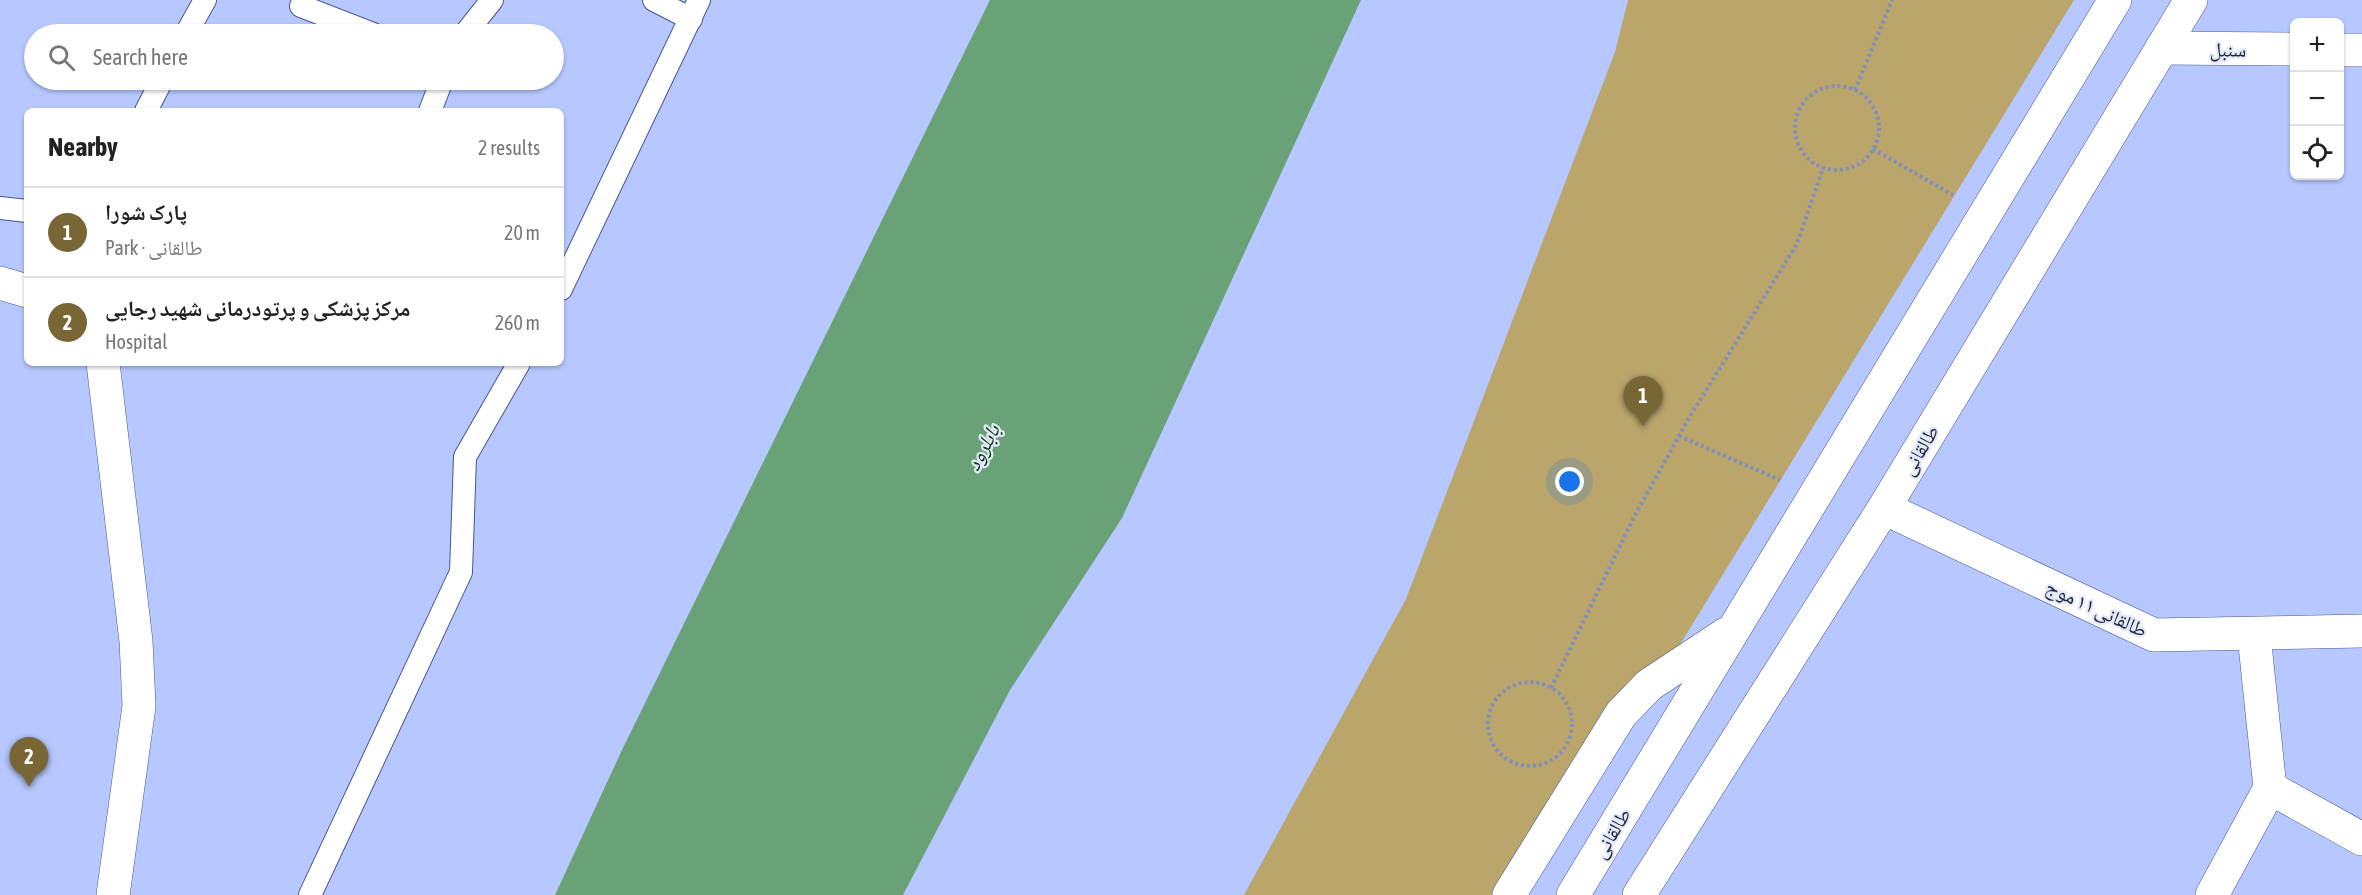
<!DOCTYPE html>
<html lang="en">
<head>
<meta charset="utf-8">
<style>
	:root { --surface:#fff; --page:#f6f6f6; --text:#222; --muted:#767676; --line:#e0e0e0; --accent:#786735 }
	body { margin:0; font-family:"Asap Condensed","Noto Naskh Arabic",sans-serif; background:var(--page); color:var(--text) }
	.controls { position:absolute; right:18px; top:18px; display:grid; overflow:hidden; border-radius:9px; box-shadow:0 2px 4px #0004 }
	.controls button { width:54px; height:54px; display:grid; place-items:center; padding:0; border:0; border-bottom:2px solid var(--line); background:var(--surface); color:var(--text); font:30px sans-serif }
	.you { position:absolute; left:1570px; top:482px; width:21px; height:21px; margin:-15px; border:4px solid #fff; border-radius:50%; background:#1a73e8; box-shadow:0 0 0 9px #1a73e833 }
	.badge { display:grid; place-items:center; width:39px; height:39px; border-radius:50%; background:var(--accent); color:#fff; font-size:20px; font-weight:700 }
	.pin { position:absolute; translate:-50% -50px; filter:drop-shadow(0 2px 3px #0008) }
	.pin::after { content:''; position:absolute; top:32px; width:21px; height:18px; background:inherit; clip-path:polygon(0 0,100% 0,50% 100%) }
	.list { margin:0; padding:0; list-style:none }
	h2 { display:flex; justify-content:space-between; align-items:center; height:78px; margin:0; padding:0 24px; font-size:26px }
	h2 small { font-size:20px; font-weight:400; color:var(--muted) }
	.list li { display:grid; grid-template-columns:39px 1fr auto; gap:18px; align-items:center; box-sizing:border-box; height:90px; padding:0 24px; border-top:2px solid var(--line) }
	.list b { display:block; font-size:22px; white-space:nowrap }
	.list p { margin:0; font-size:20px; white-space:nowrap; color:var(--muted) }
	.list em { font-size:20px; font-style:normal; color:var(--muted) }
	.icon { flex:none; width:33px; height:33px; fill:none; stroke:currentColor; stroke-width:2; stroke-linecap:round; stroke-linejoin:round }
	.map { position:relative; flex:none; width:2362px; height:895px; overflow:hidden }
	.search { position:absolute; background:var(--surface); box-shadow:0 2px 4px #0004; left:24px; top:24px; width:540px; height:66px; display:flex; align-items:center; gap:15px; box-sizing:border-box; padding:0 21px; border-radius:33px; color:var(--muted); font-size:22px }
	.panel { position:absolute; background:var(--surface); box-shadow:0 2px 4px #0004; left:24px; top:108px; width:540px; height:258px; border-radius:9px }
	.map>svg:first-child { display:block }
	.green { fill:#baa56a }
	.water { fill:#69a277 }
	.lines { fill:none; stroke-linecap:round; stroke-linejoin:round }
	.service-casing { stroke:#465693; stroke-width:24 }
	.minor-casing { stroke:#465693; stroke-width:34 }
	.primary-casing { stroke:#465693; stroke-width:34 }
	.path { stroke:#818fbc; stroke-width:4; stroke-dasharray:3 3; stroke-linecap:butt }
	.service { stroke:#fff; stroke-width:22 }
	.minor { stroke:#fff; stroke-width:33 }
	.primary { stroke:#fff; stroke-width:33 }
	.labels { text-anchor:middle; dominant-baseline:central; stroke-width:4.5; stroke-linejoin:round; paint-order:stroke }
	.street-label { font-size:20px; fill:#1d243e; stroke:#e5eaf8 }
	.water-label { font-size:21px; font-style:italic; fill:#0b381b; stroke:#e5eaf8 }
</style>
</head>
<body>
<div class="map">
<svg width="2362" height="895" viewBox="0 0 2362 895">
	<rect width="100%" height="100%" fill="#b6c8ff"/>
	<!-- green -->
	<polygon class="green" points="1628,0 2074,0 1527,895 1244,895 1406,599 1615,52"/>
	<!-- water -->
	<polygon class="water" points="990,0 1361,0 1122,518 1010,690 903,895 555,895 622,750"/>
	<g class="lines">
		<!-- service casing -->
		<g class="service-casing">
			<g id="service">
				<polyline points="654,0 691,19"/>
				<polyline points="301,6 373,34"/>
				<polyline points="186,34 205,0"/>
				<polyline points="465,34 492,0"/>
				<polyline points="146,111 162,80"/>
				<polyline points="430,111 442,80"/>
				<polyline points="0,208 27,211"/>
				<polyline points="561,289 699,0"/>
				<polyline points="310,895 461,572 465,457 519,363"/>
			</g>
		</g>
		<!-- minor casing -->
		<g class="minor-casing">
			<g id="minor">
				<polyline points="2162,48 2294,49"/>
				<polyline points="2340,50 2362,50"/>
				<polyline points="0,283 27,291"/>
				<polyline points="103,363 136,641 139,706 113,895"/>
				<polyline points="1884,508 2154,635 2362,631"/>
				<polyline points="2270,788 2362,839"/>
				<polyline points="2212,895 2270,788 2254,635"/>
			</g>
		</g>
		<!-- primary casing -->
		<g class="primary-casing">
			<g id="primary">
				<polyline points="1509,895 1621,714 1649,685 1726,634"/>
				<polyline points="1573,895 2115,0"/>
				<polyline points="1639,895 1884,508 2191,0"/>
			</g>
		</g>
		<!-- path -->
		<g class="path">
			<circle cx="1837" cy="128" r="42"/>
			<polyline points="1855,90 1892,0"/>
			<polyline points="1873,149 1953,195"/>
			<polyline points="1679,436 1780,480"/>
			<circle cx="1530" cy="724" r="42"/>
			<polyline points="1551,688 1634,517 1689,418 1797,244 1823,168"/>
		</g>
		<!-- service -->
		<use href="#service" class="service"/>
		<!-- minor -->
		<use href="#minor" class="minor"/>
		<!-- primary -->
		<use href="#primary" class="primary"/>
	</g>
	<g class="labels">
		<!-- street labels -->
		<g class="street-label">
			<text transform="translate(2228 49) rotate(1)">سنبل</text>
			<text transform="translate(1919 450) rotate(-59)">طالقانی</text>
			<text transform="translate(2097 608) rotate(25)">طالقانی ۱۱ موج</text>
			<text transform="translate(1611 833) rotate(-59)">طالقانی</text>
		</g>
		<!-- water labels -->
		<g class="water-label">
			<text transform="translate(982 447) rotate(-62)">بابلرود</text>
		</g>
	</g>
</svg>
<div class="controls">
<button>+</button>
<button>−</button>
<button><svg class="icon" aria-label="locate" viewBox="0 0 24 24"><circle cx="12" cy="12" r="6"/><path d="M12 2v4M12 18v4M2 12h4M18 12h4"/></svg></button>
</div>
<div class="you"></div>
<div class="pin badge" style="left:1643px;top:426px">1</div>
<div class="pin badge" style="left:29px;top:787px">2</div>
<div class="search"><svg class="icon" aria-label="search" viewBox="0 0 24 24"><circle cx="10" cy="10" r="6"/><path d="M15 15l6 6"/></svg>Search here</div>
<section class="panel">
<h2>Nearby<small>2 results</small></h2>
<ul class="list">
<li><span class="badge">1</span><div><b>پارک شورا</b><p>Park · طالقانی</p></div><em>20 m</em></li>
<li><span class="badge">2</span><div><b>مرکز پزشکی و پرتودرمانی شهید رجایی</b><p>Hospital</p></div><em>260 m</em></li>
</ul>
</section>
</div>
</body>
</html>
